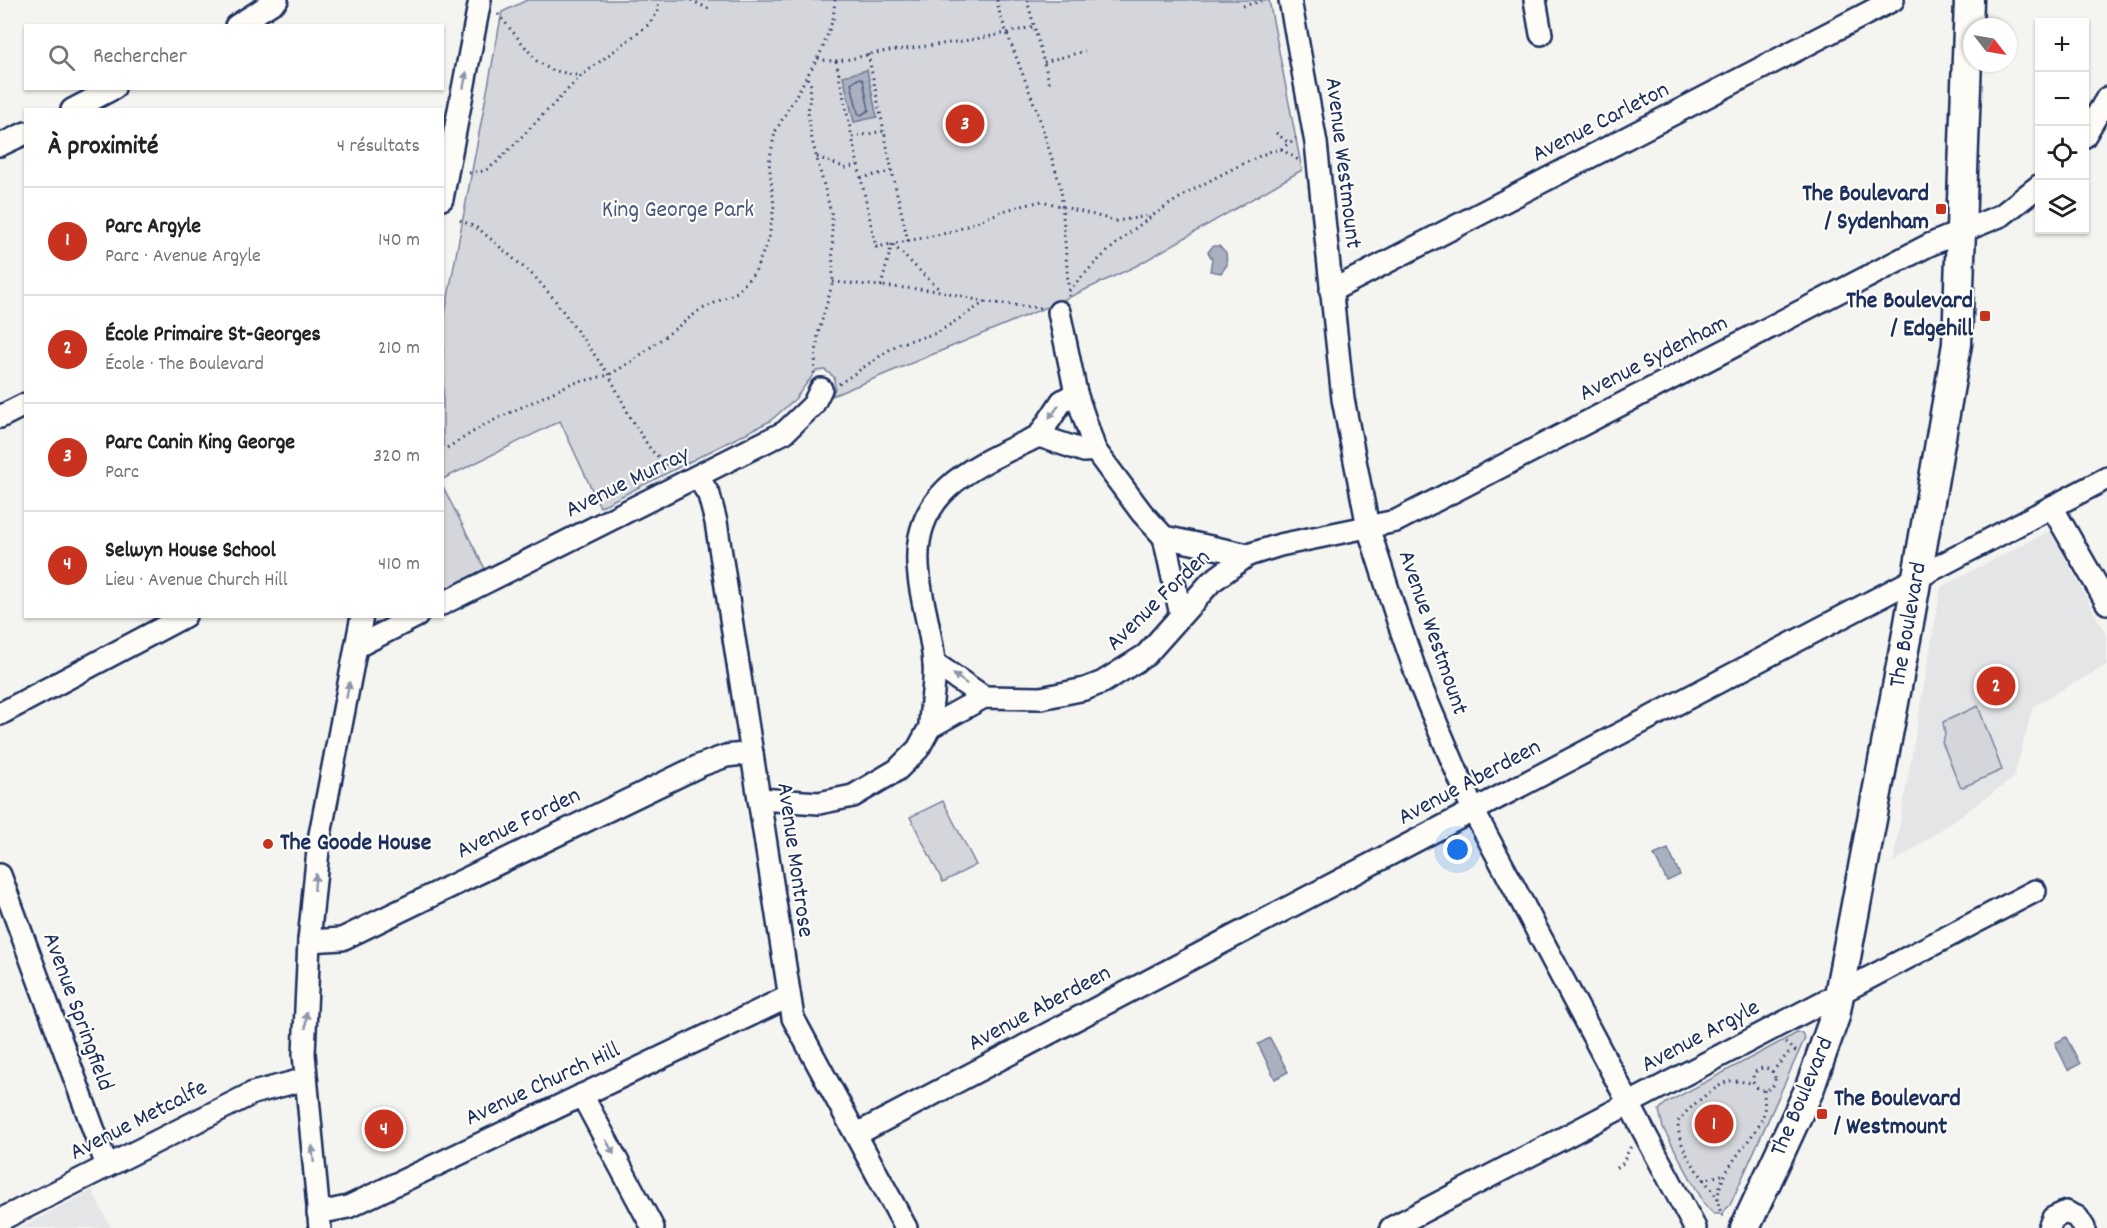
<!DOCTYPE html>
<html lang="fr">
<head>
<meta charset="utf-8">
<style>
	:root { --surface:#fff; --page:#f6f6f6; --text:#222; --muted:#767676; --line:#e0e0e0; --accent:#c8321e }
	body { margin:0; font-family:Dekko,sans-serif; background:var(--page); color:var(--text) }
	.controls { position:absolute; right:18px; top:18px; display:grid; overflow:hidden; border-radius:0px; box-shadow:0 2px 4px #0004 }
	.controls button { width:54px; height:54px; display:grid; place-items:center; padding:0; border:0; border-bottom:2px solid var(--line); background:var(--surface); color:var(--text); font:30px sans-serif }
	.compass { position:absolute; left:1963px; top:18px; width:54px; height:54px; border-radius:50%; background:var(--surface); box-shadow:0 2px 4px #0004; rotate:121deg }
	.you { position:absolute; left:1458px; top:850px; width:21px; height:21px; margin:-15px; border:4px solid #fff; border-radius:50%; background:#1a73e8; box-shadow:0 0 0 9px #1a73e833 }
	.badge { display:grid; place-items:center; width:39px; height:39px; border-radius:50%; background:var(--accent); color:#fff; font-size:20px; font-weight:700 }
	.pin { position:absolute; translate:-50% -50%; border:3px solid #fff; box-shadow:0 2px 6px #0006 }
	.list { margin:0; padding:0; list-style:none }
	h2 { display:flex; justify-content:space-between; align-items:center; height:78px; margin:0; padding:0 24px; font-size:26px }
	h2 small { font-size:20px; font-weight:400; color:var(--muted) }
	.list li { display:grid; grid-template-columns:39px 1fr auto; gap:18px; align-items:center; box-sizing:border-box; height:108px; padding:0 24px; border-top:2px solid var(--line) }
	.list b { display:block; font-size:22px; white-space:nowrap }
	.list p { margin:0; font-size:20px; white-space:nowrap; color:var(--muted) }
	.list em { font-size:20px; font-style:normal; color:var(--muted) }
	.icon { flex:none; width:33px; height:33px; fill:none; stroke:currentColor; stroke-width:2; stroke-linecap:round; stroke-linejoin:round }
	.map { position:relative; flex:none; width:2107px; height:1228px; overflow:hidden }
	.search { position:absolute; background:var(--surface); box-shadow:0 2px 4px #0004; left:24px; top:24px; width:420px; height:66px; display:flex; align-items:center; gap:15px; box-sizing:border-box; padding:0 21px; border-radius:0px; color:var(--muted); font-size:22px }
	.panel { position:absolute; background:var(--surface); box-shadow:0 2px 4px #0004; left:24px; top:108px; width:420px; height:510px; border-radius:0px }
	.map>svg:first-child { display:block }
	.built { fill:#e4e5e6 }
	.green { fill:#d4d6db; stroke:#78829c; stroke-width:1.5 }
	.water { fill:#aab0bf; stroke:#717c98; stroke-width:1.5 }
	.lines { fill:none; stroke-linecap:round; stroke-linejoin:round }
	.shore { stroke:#546385; stroke-width:1.5 }
	.minor-casing { stroke:#1b2f5e; stroke-width:26 }
	.secondary-casing { stroke:#1b2f5e; stroke-width:33 }
	.path { stroke:#1b2f5e; stroke-width:3; stroke-dasharray:1.5 4.5; stroke-linecap:butt }
	.minor { stroke:#fdfcf7; stroke-width:21 }
	.secondary { stroke:#fdfcf7; stroke-width:28 }
	.oneway { fill:#8c96aa }
	.poi-dot { fill:#c8321e; stroke:#fdfcf7; stroke-width:2 }
	.labels { text-anchor:middle; dominant-baseline:central; stroke-width:4.5; stroke-linejoin:round; paint-order:stroke }
	.street-label { font-size:24px; fill:#1b2f5e; stroke:#fdfcf7 }
	.poi-label { font-size:24px; font-weight:bold; fill:#1b2f5e; stroke:#fdfcf7; text-anchor:end }
	.park-label { font-size:24px; fill:#49597d; stroke:#fdfcf7 }
</style>
</head>
<body>
<div class="map">
<svg width="2107" height="1228" viewBox="0 0 2107 1228">
	<rect width="100%" height="100%" fill="#f4f4f1"/>
	<filter id="ink" filterUnits="userSpaceOnUse"><feTurbulence type="fractalNoise" baseFrequency=".0167" numOctaves="2"/><feDisplacementMap in="SourceGraphic" scale="12" xChannelSelector="R" yChannelSelector="G"/><feConvolveMatrix kernelMatrix="1 2 1 2 8 2 1 2 1" color-interpolation-filters="sRGB"/></filter>
	<g filter="url(#ink)">
		<!-- built -->
		<g class="built">
			<polygon points="2051,530 2107,637 2107,665 2033,706 2014,778 1893,863 1941,587"/>
			<polygon points="92,1190 111,1228 20,1228"/>
		</g>
		<!-- green -->
		<g class="green">
			<polygon points="527,0 1269,0 1302,170 1138,265 1059,302 832,396 835,389 834,377 825,370 816,371 795,399 770,421 600,507 560,421 443,479 443,324 502,12"/>
			<polygon points="443,487 485,569 443,590 442,590"/>
			<polygon points="1978,706 2002,770 1963,787 1960,786 1942,742 1945,735 1943,722"/>
			<polygon points="943,801 976,865 943,882 910,817"/>
			<polygon points="1797,1033 1802,1033 1805,1038 1730,1205 1721,1214 1714,1214 1705,1205 1663,1128 1659,1110 1666,1103"/>
		</g>
		<!-- water -->
		<g class="water">
			<polygon points="867,70 877,117 854,122 843,76"/>
			<polygon points="1213,246 1219,246 1226,253 1227,265 1221,273 1210,271 1212,259 1208,252"/>
			<polygon points="1668,849 1680,875 1667,881 1654,855"/>
			<polygon points="2066,1037 2080,1064 2068,1070 2055,1043"/>
			<polygon points="1270,1038 1288,1072 1275,1079 1258,1044"/>
		</g>
		<g class="lines">
			<!-- shore -->
			<polygon class="shore" points="860,78 863,80 869,110 861,115 858,113 851,83"/>
			<!-- minor casing -->
			<g class="minor-casing">
				<g id="minor">
					<polyline points="1290,0 1316,143 1343,399 1368,527 1398,621 1421,687 1473,810 1695,1228"/>
					<polyline points="1535,0 1541,34"/>
					<polyline points="236,26 277,0"/>
					<polyline points="72,110 114,88"/>
					<polyline points="2084,137 2107,98"/>
					<polyline points="0,145 26,133"/>
					<polyline points="442,199 480,0"/>
					<polyline points="1331,291 1893,0"/>
					<polyline points="1059,312 1076,393 1095,450"/>
					<polyline points="0,417 26,404"/>
					<polyline points="1039,436 1062,401 1076,393"/>
					<polyline points="698,477 709,495 716,522 793,1018 906,1228"/>
					<polyline points="2052,507 2107,603"/>
					<polyline points="1164,537 1181,615"/>
					<polyline points="442,604 785,432 813,405 821,389"/>
					<polyline points="356,647 417,616"/>
					<polyline points="934,663 984,697"/>
					<polyline points="0,714 185,616"/>
					<path d="M930 727C930 706 936 683 934 663 932 634 922 605 919 576 908 491 974 466 1039 436L1084 451 1095 450 1142 513 1164 537 1248 555"/>
					<polyline points="759,799 819,803 853,796 897,770 918,749 930,727 984,697 1041,698 1085,689 1103,682 1146,655 1211,582 1248,555 1280,545 1396,521 1929,245 2002,215 2040,185"/>
					<polyline points="0,875 107,1166"/>
					<polyline points="309,941 342,939 701,765 726,756 752,753"/>
					<polyline points="582,1095 653,1228"/>
					<polyline points="857,1134 2107,478"/>
					<polyline points="318,1213 348,1207 788,997"/>
					<polyline points="0,1220 253,1093 306,1079"/>
					<polyline points="320,1228 304,1054 309,941 319,840 362,616"/>
					<polyline points="1391,1228 2035,891"/>
					<polyline points="2049,1228 2053,1218 2066,1212 2077,1217 2084,1228"/>
				</g>
			</g>
			<!-- secondary casing -->
			<g class="secondary-casing">
				<polyline id="secondary" points="1745,1228 1809,1090 1835,1016 1909,623 1957,344 1969,0"/>
			</g>
			<!-- path -->
			<g class="path">
				<polyline points="691,0 709,9"/>
				<polyline points="997,0 1000,15 1038,114 1061,188 1069,296"/>
				<polyline points="1027,0 1050,85"/>
				<polyline points="1243,6 1265,0"/>
				<polyline points="498,14 537,61 551,70 581,76"/>
				<polyline points="868,54 884,131"/>
				<path d="M818 58C837 66 861 55 881 52 933 45 984 40 1035 26"/>
				<polyline points="836,61 852,137"/>
				<polyline points="1044,62 1085,51"/>
				<polyline points="808,78 811,85 808,113 812,140 832,216 833,282 818,334 814,373"/>
				<polyline points="1276,133 1289,143"/>
				<polyline points="1281,149 1300,161"/>
				<polyline points="817,157 846,168 857,165"/>
				<polyline points="469,173 485,171 496,163 581,76 648,25 658,12 658,0"/>
				<polyline points="861,178 852,137 884,131 892,171"/>
				<polyline points="460,220 479,229 535,277 554,299 609,375 631,419 651,450 670,468"/>
				<polyline points="908,241 892,171 861,178 876,247 892,244 940,290"/>
				<polyline points="833,282 881,286 892,244 952,232 1006,210 1042,201 1116,221 1149,216"/>
				<path d="M1069 291C1126 225 1192 186 1271 151L1281 149 1296 138"/>
				<polyline points="985,302 1040,308"/>
				<polyline points="839,384 898,344 937,333 985,302 941,291 881,286"/>
				<polyline points="442,451 486,424 526,405 570,384 609,375 631,362 700,310 737,292 755,272 769,238 774,206 769,162 775,132 822,50 833,19 835,0"/>
				<polyline points="1785,1043 1798,1053"/>
				<circle cx="1764" cy="1079" r="11"/>
				<polyline points="1772,1072 1791,1050"/>
				<polyline points="1617,1168 1622,1164 1631,1146"/>
				<polyline points="1703,1180 1725,1174"/>
				<path d="M1718 1200C1703 1174 1678 1155 1678 1122 1684 1111 1717 1084 1730 1081 1738 1080 1746 1083 1753 1083"/>
				<path d="M1723 1216C1703 1183 1750 1146 1762 1119 1766 1110 1764 1100 1764 1090"/>
			</g>
			<!-- minor -->
			<use href="#minor" class="minor"/>
			<!-- secondary -->
			<use href="#secondary" class="secondary"/>
		</g>
		<!-- one-way arrows -->
		<defs><path id="oneway-solid" d="M-6-.8H1V-3.2L6.5 0L1 3.2V.8H-6Z" transform="scale(1.5)"/></defs>
		<g class="oneway">
			<use href="#oneway-solid" transform="translate(465 80) rotate(-79)"/>
			<use href="#oneway-solid" transform="translate(1054 412) rotate(126)"/>
			<use href="#oneway-solid" transform="translate(960 679) rotate(-144)"/>
			<use href="#oneway-solid" transform="translate(348 690) rotate(-79)"/>
			<use href="#oneway-solid" transform="translate(315 882) rotate(-85)"/>
			<use href="#oneway-solid" transform="translate(306 1020) rotate(-87)"/>
			<use href="#oneway-solid" transform="translate(610 1147) rotate(62)"/>
			<use href="#oneway-solid" transform="translate(313 1154) rotate(-95)"/>
		</g>
	</g>
	<!-- markers -->
	<g class="poi-dot">
		<rect x="1935" y="203" width="12" height="12" rx="3"/>
		<rect x="1979" y="310" width="12" height="12" rx="3"/>
		<circle cx="268" cy="844" r="6"/>
		<rect x="1816" y="1108" width="12" height="12" rx="3"/>
	</g>
	<g class="labels">
		<!-- street labels -->
		<g class="street-label">
			<text transform="translate(1601 123) rotate(-27)">Avenue Carleton</text>
			<text transform="translate(1342 163) rotate(83)">Avenue Westmount</text>
			<text transform="translate(1654 359) rotate(-27)">Avenue Sydenham</text>
			<text transform="translate(628 483) rotate(-26)">Avenue Murray</text>
			<text transform="translate(1159 601) rotate(-44)">Avenue Forden</text>
			<text transform="translate(1909 625) rotate(-80)">The Boulevard</text>
			<text transform="translate(1432 633) rotate(71)">Avenue Westmount</text>
			<text transform="translate(1470 783) rotate(-28)">Avenue Aberdeen</text>
			<text transform="translate(519 824) rotate(-26)">Avenue Forden</text>
			<text transform="translate(794 860) rotate(82)">Avenue Montrose</text>
			<text transform="translate(1040 1009) rotate(-28)">Avenue Aberdeen</text>
			<text transform="translate(77 1012) rotate(70)">Avenue Springfield</text>
			<text transform="translate(1701 1037) rotate(-28)">Avenue Argyle</text>
			<text transform="translate(543 1085) rotate(-25)">Avenue Church Hill</text>
			<text transform="translate(1803 1097) rotate(-67)">The Boulevard</text>
			<text transform="translate(139 1121) rotate(-27)">Avenue Metcalfe</text>
		</g>
		<!-- poi labels -->
		<g class="poi-label">
			<text x="1929" y="195">The Boulevard<tspan x="1929" dy="28">/ Sydenham</tspan></text>
			<text x="1973" y="302">The Boulevard<tspan x="1973" dy="28">/ Edgehill</tspan></text>
			<text x="280" y="844" text-anchor="start">The Goode House</text>
			<text x="1834" y="1100" text-anchor="start">The Boulevard<tspan x="1834" dy="28">/ Westmount</tspan></text>
		</g>
		<!-- park labels -->
		<g class="park-label">
			<text x="678" y="211">King George Park</text>
		</g>
	</g>
</svg>
<div class="controls">
<button>+</button>
<button>−</button>
<button><svg class="icon" aria-label="locate" viewBox="0 0 24 24"><circle cx="12" cy="12" r="6"/><path d="M12 2v4M12 18v4M2 12h4M18 12h4"/></svg></button>
<button><svg class="icon" aria-label="layers" viewBox="0 0 24 24"><path d="M12 4l9 5-9 5-9-5zM3 14l9 5 9-5"/></svg></button>
</div>
<svg class="compass" viewBox="-18 -18 36 36"><path d="M0-13l5 13h-10z" fill="#e53935"/><path d="M0 13l5-13h-10z" fill="#767676"/></svg>
<div class="you"></div>
<div class="pin badge" style="left:1714px;top:1124px">1</div>
<div class="pin badge" style="left:1996px;top:686px">2</div>
<div class="pin badge" style="left:965px;top:124px">3</div>
<div class="pin badge" style="left:384px;top:1129px">4</div>
<div class="search"><svg class="icon" aria-label="search" viewBox="0 0 24 24"><circle cx="10" cy="10" r="6"/><path d="M15 15l6 6"/></svg>Rechercher</div>
<section class="panel">
<h2>À proximité<small>4 résultats</small></h2>
<ul class="list">
<li><span class="badge">1</span><div><b>Parc Argyle</b><p>Parc · Avenue Argyle</p></div><em>140 m</em></li>
<li><span class="badge">2</span><div><b>École Primaire St-Georges</b><p>École · The Boulevard</p></div><em>210 m</em></li>
<li><span class="badge">3</span><div><b>Parc Canin King George</b><p>Parc</p></div><em>320 m</em></li>
<li><span class="badge">4</span><div><b>Selwyn House School</b><p>Lieu · Avenue Church Hill</p></div><em>410 m</em></li>
</ul>
</section>
</div>
</body>
</html>
